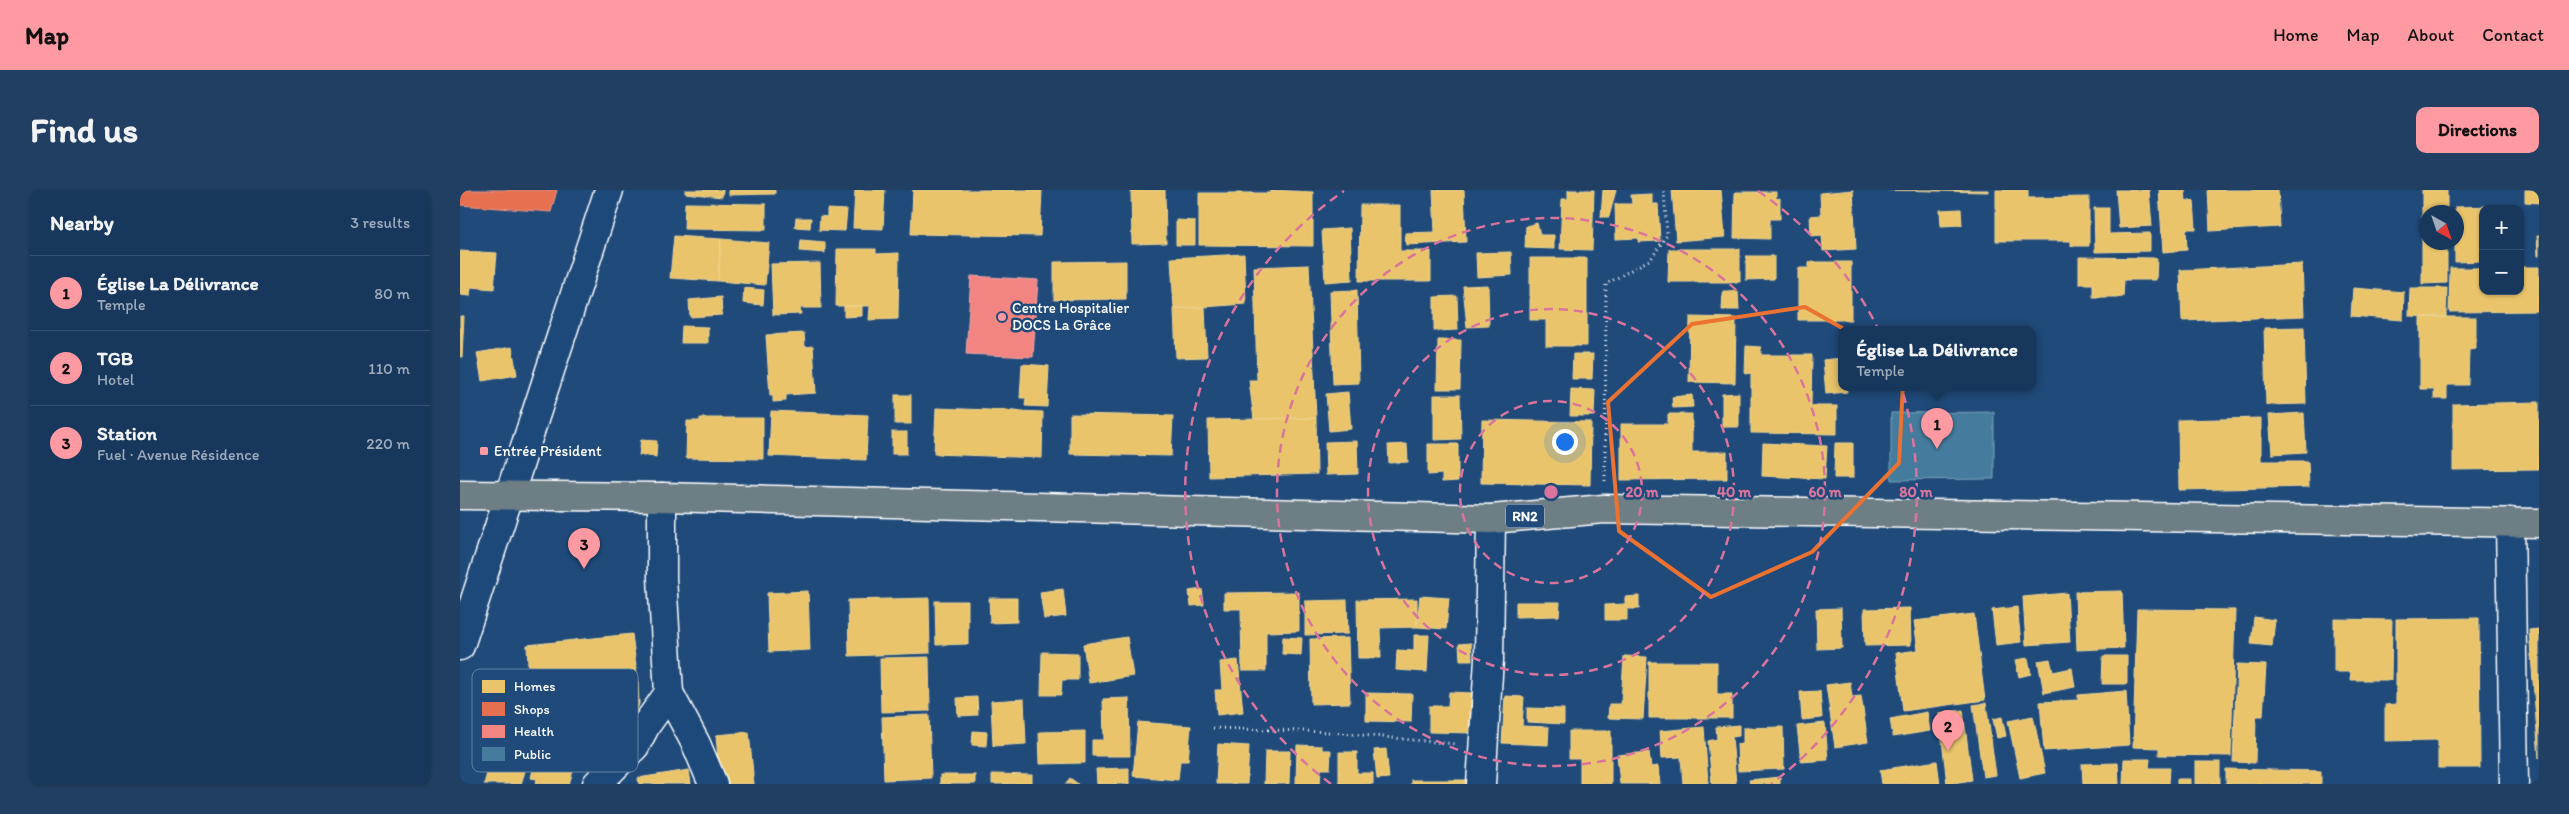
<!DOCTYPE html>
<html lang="en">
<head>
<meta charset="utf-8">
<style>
	:root { --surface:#17385c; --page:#203f62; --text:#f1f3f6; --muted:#9eacbb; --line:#365272; --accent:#ff9aa2 }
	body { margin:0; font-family:Itim,sans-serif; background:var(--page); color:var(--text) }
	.controls { position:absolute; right:15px; top:15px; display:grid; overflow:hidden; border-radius:10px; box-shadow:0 1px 4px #0004 }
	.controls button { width:45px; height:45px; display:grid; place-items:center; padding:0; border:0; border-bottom:1px solid var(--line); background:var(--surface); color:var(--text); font:25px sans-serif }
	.compass { position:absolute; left:1959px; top:15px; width:45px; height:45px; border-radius:50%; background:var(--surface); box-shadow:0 1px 4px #0004; rotate:140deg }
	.you { position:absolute; left:1104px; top:251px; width:18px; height:18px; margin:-12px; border:4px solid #fff; border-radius:50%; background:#1a73e8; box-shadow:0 0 0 8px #1a73e833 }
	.badge { display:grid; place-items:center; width:32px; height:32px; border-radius:50%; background:var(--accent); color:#111; font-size:16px; font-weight:700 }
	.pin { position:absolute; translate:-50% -41px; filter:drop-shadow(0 1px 2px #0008) }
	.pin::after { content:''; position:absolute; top:26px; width:18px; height:15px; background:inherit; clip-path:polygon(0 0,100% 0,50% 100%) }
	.popup { position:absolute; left:1378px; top:136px; width:198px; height:65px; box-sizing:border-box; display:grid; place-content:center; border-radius:10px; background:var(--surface); filter:drop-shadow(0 1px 4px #0005); font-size:16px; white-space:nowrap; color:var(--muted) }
	.popup b { font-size:19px; color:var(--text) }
	.popup::after { content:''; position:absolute; left:50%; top:100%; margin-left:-10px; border:10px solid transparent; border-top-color:var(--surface) }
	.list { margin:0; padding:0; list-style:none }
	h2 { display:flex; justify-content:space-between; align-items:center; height:65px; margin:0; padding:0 20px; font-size:21px }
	h2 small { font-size:16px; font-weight:400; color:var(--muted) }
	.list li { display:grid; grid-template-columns:32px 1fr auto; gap:15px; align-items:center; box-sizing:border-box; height:75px; padding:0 20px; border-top:1px solid var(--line) }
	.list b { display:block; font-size:19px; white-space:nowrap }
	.list p { margin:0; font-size:16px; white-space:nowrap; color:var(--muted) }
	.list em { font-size:16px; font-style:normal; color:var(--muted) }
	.map { position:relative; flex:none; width:2079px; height:594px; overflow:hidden; border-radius:10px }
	header { display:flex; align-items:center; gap:30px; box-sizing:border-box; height:70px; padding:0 25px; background:var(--accent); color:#111 }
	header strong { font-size:24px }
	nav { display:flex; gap:28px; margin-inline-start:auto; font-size:18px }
	.intro { display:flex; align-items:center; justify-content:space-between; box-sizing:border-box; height:120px; padding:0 30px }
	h1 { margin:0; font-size:35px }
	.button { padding:12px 22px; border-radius:10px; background:var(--accent); color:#111; font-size:18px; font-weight:700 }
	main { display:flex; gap:30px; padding:0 30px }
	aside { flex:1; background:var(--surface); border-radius:10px; box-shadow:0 1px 4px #0004 }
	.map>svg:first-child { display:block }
	.homes { fill:#e9c46a; stroke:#f0d697 }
	.shops { fill:#e76f51; stroke:#ee9a85 }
	.health { fill:#f28482; stroke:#f6a9a8 }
	.public { fill:#457b9d; stroke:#7da3ba }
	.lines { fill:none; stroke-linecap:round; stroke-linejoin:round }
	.street-casing { stroke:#fff; stroke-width:31 }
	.secondary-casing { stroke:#fff; stroke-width:31 }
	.highway-casing { stroke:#fff; stroke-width:31 }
	.path { stroke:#fff; stroke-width:3; stroke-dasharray:1 4; stroke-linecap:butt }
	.street { stroke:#1f4a7a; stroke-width:28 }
	.secondary { stroke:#1f4a7a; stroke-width:28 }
	.highway { stroke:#6d7e84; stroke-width:28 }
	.marked { fill:none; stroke:#eb7230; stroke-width:4; stroke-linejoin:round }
	.ring { fill:none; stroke:#da749d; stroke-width:2.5; stroke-dasharray:9 6 }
	.poi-dot { fill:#ff9aa2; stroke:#1f4a7a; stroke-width:2 }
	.labels { text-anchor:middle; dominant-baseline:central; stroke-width:5; stroke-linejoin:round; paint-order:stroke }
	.shield { fill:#1f4a7a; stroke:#bcc9d7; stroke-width:1 }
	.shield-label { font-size:14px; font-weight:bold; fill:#fff }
	.poi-label { font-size:15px; fill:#fff; stroke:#1f4a7a; text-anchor:start }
	.key { fill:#1f4a7a; stroke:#6280a2; stroke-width:1 }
	.key-label { font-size:14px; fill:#fff }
	.centre { fill:#da749d; stroke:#1f4a7a; stroke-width:2.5 }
	.ring-label { font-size:15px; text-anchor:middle; font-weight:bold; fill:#da749d; stroke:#1f4a7a; stroke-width:5; stroke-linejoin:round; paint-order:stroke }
</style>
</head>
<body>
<header>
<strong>Map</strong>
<nav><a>Home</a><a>Map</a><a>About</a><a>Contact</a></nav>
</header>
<div class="intro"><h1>Find us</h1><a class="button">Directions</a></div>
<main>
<aside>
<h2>Nearby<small>3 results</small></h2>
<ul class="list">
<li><span class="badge">1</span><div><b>Église La Délivrance</b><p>Temple</p></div><em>80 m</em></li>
<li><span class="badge">2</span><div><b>TGB</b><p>Hotel</p></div><em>110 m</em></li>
<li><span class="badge">3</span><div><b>Station</b><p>Fuel · Avenue Résidence</p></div><em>220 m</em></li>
</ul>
</aside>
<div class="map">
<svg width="2079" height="594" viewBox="0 0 2079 594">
	<rect width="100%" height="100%" fill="#1f4a7a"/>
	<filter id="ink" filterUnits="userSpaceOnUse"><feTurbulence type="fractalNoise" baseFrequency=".02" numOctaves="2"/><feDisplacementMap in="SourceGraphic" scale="10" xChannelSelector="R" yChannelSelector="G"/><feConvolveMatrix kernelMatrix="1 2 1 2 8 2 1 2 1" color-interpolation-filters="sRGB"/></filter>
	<g filter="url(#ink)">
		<!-- homes -->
		<g class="homes">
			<polygon points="225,0 263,0 262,7 225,3"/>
			<polygon points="269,0 315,0 315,4 269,5"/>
			<polygon points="395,0 425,0 423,39 393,38"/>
			<polygon points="453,0 582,0 580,46 451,44"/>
			<polygon points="671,0 705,0 706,53 672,54"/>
			<polygon points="810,0 853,2 853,56 739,55 739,3 810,3"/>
			<polygon points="973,0 1004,0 1006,52 946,55 945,43 975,42"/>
			<polygon points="1108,0 1134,0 1132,60 1100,59 1102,9 1108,9"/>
			<polygon points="1143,0 1156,0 1149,27 1141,27"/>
			<polygon points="1212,0 1261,0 1265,47 1216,51"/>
			<polygon points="1393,0 1396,59 1363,61 1362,45 1351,46 1350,26 1361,25 1360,3"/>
			<polygon points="1429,0 1528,0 1528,2"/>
			<polygon points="1536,0 1568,0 1568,8 1629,7 1629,56 1611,56 1611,51 1536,51"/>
			<polygon points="1656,0 1689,0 1692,36 1659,38"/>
			<polygon points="1699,0 1725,0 1726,11 1734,11 1736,39 1726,39 1727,60 1703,62"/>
			<polygon points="1748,0 1818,0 1820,37 1750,41"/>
			<polygon points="1962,0 1987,0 1987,22 1966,22 1966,52 1987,52 1987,93 1962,94"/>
			<polygon points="2065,0 2079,0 2079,13 2065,12"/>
			<polygon points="1275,2 1316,2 1316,9 1320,8 1320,29 1310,29 1310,49 1274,48"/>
			<polygon points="1192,4 1192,14 1198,14 1200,51 1178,52 1179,48 1156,49 1155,14 1172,14 1171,5"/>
			<polygon points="225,13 306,14 306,40 224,39"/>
			<polygon points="900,15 940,15 940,61 971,61 971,91 899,91"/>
			<polygon points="2035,16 2035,19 2023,19 2021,71 1995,72 1995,17"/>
			<polygon points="1634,18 1649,18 1649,44 1690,43 1690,61 1635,62"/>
			<polygon points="367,19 387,20 385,41 359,40 360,26 367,27"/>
			<polygon points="1501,19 1502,35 1481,36 1480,20"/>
			<polygon points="336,28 351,28 350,38 335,37"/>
			<polygon points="716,30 735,31 735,55 716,55"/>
			<polygon points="1077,33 1080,45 1094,45 1094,59 1065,58 1066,36"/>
			<polygon points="890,38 892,90 865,92 862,40"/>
			<polygon points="2077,45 2079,45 2079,66 2078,66"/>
			<polygon points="214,46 261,49 258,91 210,88"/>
			<polygon points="261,49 309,53 305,95 258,91"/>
			<polygon points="341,50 365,52 365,63 340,61"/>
			<polygon points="377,59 416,59 416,64 439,63 438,129 409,130 410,116 376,116"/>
			<polygon points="1209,59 1280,59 1280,92 1208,92"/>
			<polygon points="0,61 37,63 34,99 11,97 10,106 0,105"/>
			<polygon points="1051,62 1052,85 1017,87 1016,63"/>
			<polygon points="784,64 786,114 714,119 711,68"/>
			<polygon points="1286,66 1314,66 1314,89 1286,90"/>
			<polygon points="1619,67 1697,68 1696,90 1664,90 1663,107 1633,107 1633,94 1619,94"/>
			<polygon points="1070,68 1127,68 1127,156 1086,156 1086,130 1070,130"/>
			<polygon points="666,71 666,109 594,110 594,72"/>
			<polygon points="1349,72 1391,72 1391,130 1338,130 1338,78 1349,78"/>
			<polygon points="360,73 361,118 340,118 341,124 313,125 311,74"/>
			<polygon points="1842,74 1844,126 1722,131 1720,80"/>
			<polygon points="849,75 856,228 794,230 789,190 797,190 794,77"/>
			<polygon points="2060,77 2079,77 2079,121 1989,122 1990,78 2023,78 2023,101 2060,101"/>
			<polygon points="1028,95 1029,136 1007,137 1003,96"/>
			<polygon points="284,98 304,100 303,115 283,113"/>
			<polygon points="1893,98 1944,102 1943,130 1891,126"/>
			<polygon points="1950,98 1987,98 1986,127 1949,126"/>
			<polygon points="897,100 899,193 873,194 870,101"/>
			<polygon points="1263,101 1278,101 1279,120 1262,120"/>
			<polygon points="997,106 998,140 974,141 974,107"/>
			<polygon points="261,107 262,125 230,127 229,110"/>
			<polygon points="384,116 402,116 402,126 384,127"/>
			<polygon points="745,117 747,167 716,168 714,119"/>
			<polygon points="0,126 4,126 2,167 0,167"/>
			<polygon points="1230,127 1276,128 1275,193 1229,192"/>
			<polygon points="1960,127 2016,127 2016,159 2009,160 2008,195 1987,195 1987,209 1974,209 1974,199 1960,199"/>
			<polygon points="222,136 248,137 248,153 221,153"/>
			<polygon points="1844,137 1846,214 1806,215 1804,138"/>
			<polygon points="344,143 345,157 353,156 356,203 326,205 326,211 313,212 313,206 310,206 306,145"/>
			<polygon points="978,150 1001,150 1000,199 977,199"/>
			<polygon points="1286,156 1301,157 1301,165 1352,165 1351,216 1377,216 1377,244 1291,243 1291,183 1285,184"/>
			<polygon points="52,157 57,185 22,191 17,163"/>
			<polygon points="1113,164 1133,164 1132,189 1112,189"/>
			<polygon points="1382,168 1382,198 1386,198 1387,202 1366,204 1363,170"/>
			<polygon points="562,174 589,176 587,217 565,216 566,208 560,208"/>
			<polygon points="1111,199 1135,200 1134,226 1110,226"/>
			<polygon points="888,202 891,239 869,241 866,204"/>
			<polygon points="1279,203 1279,237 1262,237 1262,204"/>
			<rect x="435" y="205" width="16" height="29"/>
			<polygon points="974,205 1000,205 1001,249 974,250"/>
			<polygon points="1232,205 1233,217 1213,218 1212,207"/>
			<polygon points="2079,212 2079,279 1993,280 1993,214"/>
			<polygon points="476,218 583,222 582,268 474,264"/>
			<polygon points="311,221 408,225 406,270 309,266"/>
			<polygon points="1844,223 1846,262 1812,264 1809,225"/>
			<polygon points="610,224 713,226 711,266 610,264"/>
			<polygon points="1208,224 1232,224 1232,262 1267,262 1267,289 1161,290 1161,234 1208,234"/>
			<polygon points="240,228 303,228 303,269 226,268 227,231 240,231"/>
			<polygon points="856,228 857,284 749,287 748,230"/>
			<polygon points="1801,228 1801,271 1848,271 1849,297 1719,300 1718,230"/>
			<polygon points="1022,230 1131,232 1130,295 1021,293"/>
			<rect x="432" y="242" width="15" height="22"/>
			<polygon points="181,250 197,251 196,267 179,265"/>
			<polygon points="897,251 898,284 866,285 865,252"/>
			<polygon points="1303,253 1367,256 1365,289 1302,286"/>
			<polygon points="1375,253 1393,253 1393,288 1374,288"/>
			<polygon points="947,254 948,272 929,273 928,255"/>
			<polygon points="968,254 998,254 998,291 982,292 982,284 968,285"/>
			<polygon points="603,399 606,426 584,429 580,402"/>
			<polygon points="742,399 744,415 731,416 729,401"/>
			<polygon points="348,401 350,460 309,462 307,403"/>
			<polygon points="1662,401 1664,458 1617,460 1615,402"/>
			<polygon points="839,402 839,441 806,442 806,481 782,481 781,419 764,419 764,403"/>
			<polygon points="1607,403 1610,452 1566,455 1563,407"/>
			<polygon points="960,406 989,408 986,439 957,437"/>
			<polygon points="1179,406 1179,419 1167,419 1167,430 1145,430 1145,415 1165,414 1165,407"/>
			<polygon points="469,408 470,463 389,466 388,410"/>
			<polygon points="529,408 557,408 557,432 530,433"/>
			<polygon points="957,409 957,437 920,438 921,468 898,468 897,410"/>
			<polygon points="887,410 888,444 845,445 845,411"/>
			<polygon points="475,411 508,411 508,454 476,455"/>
			<polygon points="1056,412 1100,412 1099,426 1056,427"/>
			<polygon points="1557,417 1561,452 1536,455 1532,420"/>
			<polygon points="1381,418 1382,458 1357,459 1356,419"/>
			<polygon points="1450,418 1451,455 1405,456 1404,419"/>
			<polygon points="1677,419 1775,420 1771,566 1699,565 1699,558 1673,557"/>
			<polygon points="1514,424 1525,510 1443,521 1436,463 1458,460 1454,431"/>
			<polygon points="1794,427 1815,430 1812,456 1791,454"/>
			<polygon points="2019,428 2020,578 1978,578 1978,550 1925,551 1925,515 1936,514 1936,429"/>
			<polygon points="1874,429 1932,430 1931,490 1890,490 1891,482 1874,482"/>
			<polygon points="2079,439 2079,568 2069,440"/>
			<polygon points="172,444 178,491 69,494 67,455"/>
			<polygon points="954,445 969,445 967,482 936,480 937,460 954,461"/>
			<polygon points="667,447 673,486 629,493 623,454"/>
			<polygon points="823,447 842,448 841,465 822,464"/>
			<polygon points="888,448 890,513 851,514 850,449"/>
			<polygon points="1011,453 1012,470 1000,470 999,454"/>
			<polygon points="582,462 618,463 618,490 602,490 601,505 581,505"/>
			<polygon points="1164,466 1187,467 1183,529 1148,528 1149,514 1161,514"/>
			<polygon points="1643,466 1667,466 1667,494 1642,494"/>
			<polygon points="469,467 470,521 421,522 420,468"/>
			<polygon points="1568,468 1571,484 1559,487 1555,470"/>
			<polygon points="1590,469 1593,482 1612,478 1615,497 1584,503 1578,471"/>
			<polygon points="778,470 783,522 757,525 755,500 762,500 760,472"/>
			<polygon points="1189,472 1257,472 1257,504 1272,504 1272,528 1189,528"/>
			<polygon points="1777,474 1806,475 1803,526 1796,526 1795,573 1773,572"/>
			<polygon points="178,491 179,514 165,551 119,553 120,546 46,537 51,496 80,498"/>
			<polygon points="1390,492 1392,507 1401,506 1408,552 1375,557 1366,495"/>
			<polygon points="1360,501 1362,528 1342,530 1340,502"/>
			<polygon points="1666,501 1669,555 1584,561 1580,512 1618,510 1618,505"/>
			<polygon points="989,502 1013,503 1012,543 969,542 969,516 988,516"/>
			<polygon points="906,503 952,504 951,532 906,531"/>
			<polygon points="1045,506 1064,507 1062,536 1089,537 1088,555 1042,553"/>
			<polygon points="517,507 518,525 498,526 497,508"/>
			<polygon points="669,508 670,566 632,566 632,550 644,550 643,509"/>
			<polygon points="564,509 566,554 533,556 531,511"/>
			<polygon points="1526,513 1536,585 1523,587 1513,515"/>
			<polygon points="1067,518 1104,519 1104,534 1067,532"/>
			<polygon points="1503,520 1512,590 1487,594 1479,523"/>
			<polygon points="1467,522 1470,541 1433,547 1430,529"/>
			<polygon points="469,525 471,588 424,590 422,527"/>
			<polygon points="1573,526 1585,583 1560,588 1548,531"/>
			<polygon points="1542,527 1546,546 1537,548 1533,529"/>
			<polygon points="678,532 731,536 728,571 720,571 718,590 673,586"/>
			<polygon points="1365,533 1368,570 1341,572 1337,536"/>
			<polygon points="1279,535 1279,546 1272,547 1276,594 1252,594 1248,551 1257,549 1256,537"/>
			<polygon points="1244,537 1248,593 1223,594 1221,567 1202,568 1200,541"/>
			<polygon points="1323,537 1324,579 1278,581 1277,554 1283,554 1283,538"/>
			<polygon points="30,539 54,544 51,563 27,558"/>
			<polygon points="513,541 527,542 526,556 512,555"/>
			<polygon points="625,541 625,573 580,574 579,542"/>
			<polygon points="1109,541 1151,541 1151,594 1120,594 1120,569 1109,569"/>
			<polygon points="289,542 294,594 260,594 256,545"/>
			<polygon points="60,546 78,550 79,547 135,556 128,578 115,575 109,594 76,594 77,589 71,588 75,570 56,566"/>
			<polygon points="758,554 789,556 787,594 756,594"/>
			<polygon points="837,555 862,556 862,560 871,560 870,579 861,579 860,594 836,594"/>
			<polygon points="926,559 929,588 917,589 914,560"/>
			<polygon points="805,561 830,561 829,594 804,594"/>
			<polygon points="879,562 897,562 897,583 913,583 913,594 879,594"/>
			<polygon points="1189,562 1191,577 1198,576 1200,594 1160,594 1157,565"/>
			<polygon points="31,569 66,578 61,594 24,594"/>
			<polygon points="1664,569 1690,569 1689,578 1710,578 1709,594 1663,594"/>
			<polygon points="1477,571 1480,594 1422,594 1420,580"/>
			<rect x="1735" y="572" width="25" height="22"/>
			<polygon points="1658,573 1659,594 1623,594 1622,574"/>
			<polygon points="669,578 669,594 637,594 636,579"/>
			<polygon points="1766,579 1861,581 1861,594 1766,594"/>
			<polygon points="229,580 231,594 179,594 178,588"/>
			<polygon points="532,584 572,585 572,594 532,594"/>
			<rect x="480" y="585" width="35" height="9"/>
			<polygon points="1320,587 1320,594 1290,594 1289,590"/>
			<polygon points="610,588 618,594 605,594"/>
			<rect x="1717" y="589" width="13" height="5"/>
			<rect x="951" y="590" width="56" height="4"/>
		</g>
		<!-- shops -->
		<polygon class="shops" points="0,0 97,0 91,22 0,15"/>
		<!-- health -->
		<polygon class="health" points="511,86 578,90 573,167 506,164"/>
		<!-- public -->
		<polygon class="public" points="1534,222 1534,289 1431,290 1431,223"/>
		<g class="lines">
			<!-- street casing -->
			<g class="street-casing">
				<g id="street">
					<polyline points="202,307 202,388 209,503 236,554 253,594"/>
					<polyline points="2050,332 2054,594"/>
					<polyline points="137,594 175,556 186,535 209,503"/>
					<polyline points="1021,594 1029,469 1031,329"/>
				</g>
			</g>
			<!-- secondary casing -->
			<g class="secondary-casing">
				<polyline id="secondary" points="0,456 149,0"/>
			</g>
			<!-- highway casing -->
			<g class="highway-casing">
				<polyline id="highway" points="0,305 202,307 1031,329 1144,319 2079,333"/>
			</g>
			<!-- path -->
			<g class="path">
				<polyline points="1145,291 1146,94 1191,69 1207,45 1204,0"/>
				<polyline points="753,538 871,542 995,554"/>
			</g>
			<!-- street -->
			<use href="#street" class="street"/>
			<!-- secondary -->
			<use href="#secondary" class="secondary"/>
			<!-- highway -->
			<use href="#highway" class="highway"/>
		</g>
	</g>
	<!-- marked area -->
	<path class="marked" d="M1345 117 1444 173 1439 273 1352 362 1251 407 1159 341 1148 212 1232 134Z"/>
	<!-- distance rings -->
	<g class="ring">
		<circle cx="1091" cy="302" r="91"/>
		<circle cx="1091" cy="302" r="183"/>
		<circle cx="1091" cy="302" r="274"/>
		<path d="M871 594A365 365 0 0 1 884 1M1298 1A365 365 0 0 1 1311 594"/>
	</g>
	<!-- markers -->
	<g class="poi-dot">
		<circle cx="542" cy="127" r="5"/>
		<rect x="19" y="256" width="10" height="10" rx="2.5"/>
	</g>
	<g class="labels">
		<!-- shield labels -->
		<rect class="shield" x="1046" y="314.5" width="38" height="23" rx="4"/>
		<g class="shield-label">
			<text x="1065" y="326">RN2</text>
		</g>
		<!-- poi labels -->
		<g class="poi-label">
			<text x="552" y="118">Centre Hospitalier<tspan x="552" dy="17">DOCS La Grâce</tspan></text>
			<text x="34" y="261">Entrée Président</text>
		</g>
	</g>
	<!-- legend -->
	<rect x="12" y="479" width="166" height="103" rx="8" class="key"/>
	<rect x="22" y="490" width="23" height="13" fill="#e9c46a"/>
	<rect x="22" y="512" width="23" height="14" fill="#e76f51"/>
	<rect x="22" y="535" width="23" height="13" fill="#f28482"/>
	<rect x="22" y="557" width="23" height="14" fill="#457b9d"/>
	<g class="key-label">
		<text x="54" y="501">Homes</text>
		<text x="54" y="524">Shops</text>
		<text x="54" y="546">Health</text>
		<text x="54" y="569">Public</text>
	</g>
	<circle cx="1091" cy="302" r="8" class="centre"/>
	<g class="ring-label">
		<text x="1182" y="307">20 m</text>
		<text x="1274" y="307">40 m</text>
		<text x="1365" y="307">60 m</text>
		<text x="1456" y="307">80 m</text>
	</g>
</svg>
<div class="controls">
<button>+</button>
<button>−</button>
</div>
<svg class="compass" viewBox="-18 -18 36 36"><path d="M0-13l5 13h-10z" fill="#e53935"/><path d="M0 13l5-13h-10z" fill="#9eacbb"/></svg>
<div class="you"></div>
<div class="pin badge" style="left:1477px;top:259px">1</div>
<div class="popup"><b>Église La Délivrance</b>Temple</div>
<div class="pin badge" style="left:1488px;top:561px">2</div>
<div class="pin badge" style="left:124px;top:379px">3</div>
</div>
</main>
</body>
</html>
